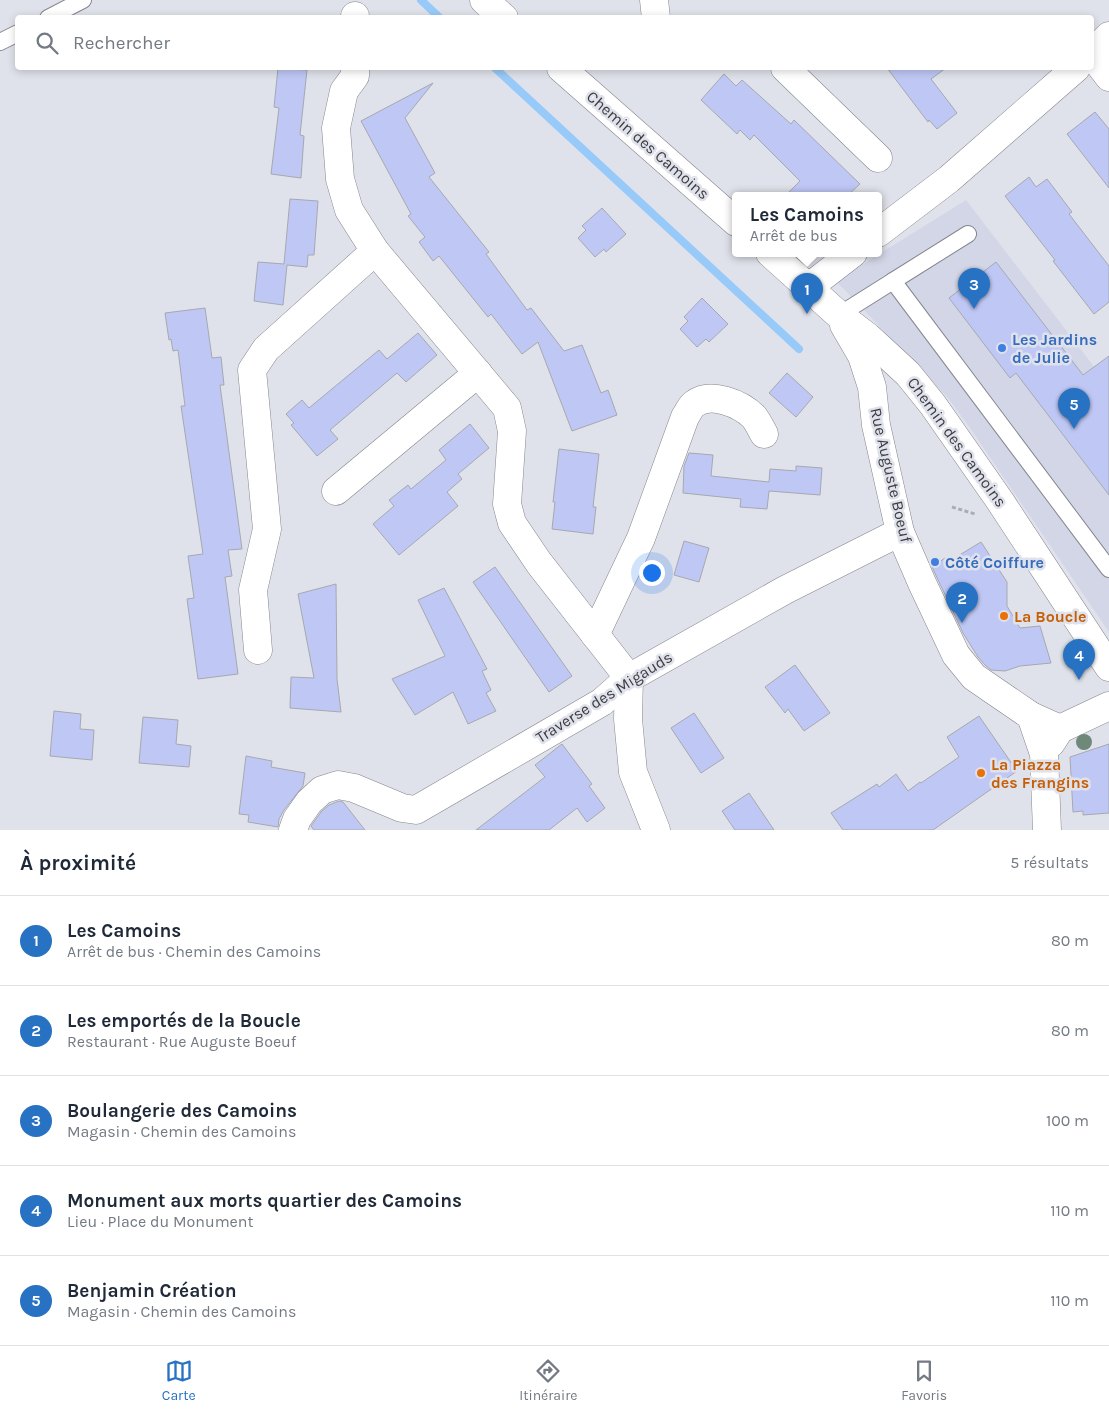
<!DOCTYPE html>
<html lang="fr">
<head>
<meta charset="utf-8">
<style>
	:root { --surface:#fff; --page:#f6f6f7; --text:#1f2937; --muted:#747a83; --line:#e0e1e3; --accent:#2772c2 }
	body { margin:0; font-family:Karla,sans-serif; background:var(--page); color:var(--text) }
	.you { position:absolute; left:651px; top:572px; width:18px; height:18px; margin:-12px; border:4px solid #fff; border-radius:50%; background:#1a73e8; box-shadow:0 0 0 8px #1a73e833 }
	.badge { display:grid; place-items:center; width:32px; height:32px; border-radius:50%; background:var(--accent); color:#fff; font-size:16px; font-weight:700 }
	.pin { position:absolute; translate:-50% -41px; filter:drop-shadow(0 1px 2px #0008) }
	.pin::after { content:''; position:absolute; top:26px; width:18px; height:15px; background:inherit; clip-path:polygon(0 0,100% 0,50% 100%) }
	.popup { position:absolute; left:732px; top:192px; width:150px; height:65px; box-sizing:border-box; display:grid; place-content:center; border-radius:5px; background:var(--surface); filter:drop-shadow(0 1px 4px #0005); font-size:16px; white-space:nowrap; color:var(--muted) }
	.popup b { font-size:19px; color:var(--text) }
	.popup::after { content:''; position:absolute; left:50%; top:100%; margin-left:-10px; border:10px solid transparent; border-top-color:var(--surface) }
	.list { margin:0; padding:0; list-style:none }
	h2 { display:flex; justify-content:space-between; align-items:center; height:65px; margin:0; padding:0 20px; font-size:21px }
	h2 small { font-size:16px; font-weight:400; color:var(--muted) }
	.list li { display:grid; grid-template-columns:32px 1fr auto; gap:15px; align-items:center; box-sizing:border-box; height:90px; padding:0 20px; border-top:1px solid var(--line) }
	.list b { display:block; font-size:19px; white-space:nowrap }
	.list p { margin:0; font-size:16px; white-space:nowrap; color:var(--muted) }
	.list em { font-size:16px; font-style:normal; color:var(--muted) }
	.icon { flex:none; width:28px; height:28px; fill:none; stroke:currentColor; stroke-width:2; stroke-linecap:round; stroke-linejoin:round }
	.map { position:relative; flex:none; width:1109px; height:830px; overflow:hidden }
	.search { position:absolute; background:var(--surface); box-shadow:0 2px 8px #0003; left:15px; right:15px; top:15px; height:55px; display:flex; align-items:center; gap:12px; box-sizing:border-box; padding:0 18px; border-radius:5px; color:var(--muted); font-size:19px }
	.sheet { height:515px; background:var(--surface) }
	nav { display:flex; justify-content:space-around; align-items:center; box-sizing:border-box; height:70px; border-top:1px solid var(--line); background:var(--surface); font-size:14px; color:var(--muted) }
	nav a { display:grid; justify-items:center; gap:2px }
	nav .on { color:var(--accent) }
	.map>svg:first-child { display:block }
	.built { fill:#d3d6e6 }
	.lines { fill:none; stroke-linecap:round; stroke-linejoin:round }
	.stream { stroke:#98caf9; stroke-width:8 }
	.building { fill:#bfc8f5; stroke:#a6a8b0 }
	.lane-casing { stroke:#85868e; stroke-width:18 }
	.street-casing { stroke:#85868e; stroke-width:29 }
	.secondary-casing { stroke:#85868e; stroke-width:29 }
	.path { stroke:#acadb4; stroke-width:3; stroke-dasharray:4 2.5; stroke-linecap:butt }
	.lane { stroke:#fff; stroke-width:16 }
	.street { stroke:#fff; stroke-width:28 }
	.secondary { stroke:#fff; stroke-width:28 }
	.tree { fill:#6e8979 }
	.shop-dot { fill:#3f7fe0; stroke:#e0e2eb; stroke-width:2 }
	.food-dot { fill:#e8710a; stroke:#e0e2eb; stroke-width:2 }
	.labels { text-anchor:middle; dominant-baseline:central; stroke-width:5; stroke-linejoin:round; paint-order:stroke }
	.street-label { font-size:16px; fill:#3c3c40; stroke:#e0e2eb }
	.shop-label { font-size:16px; font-weight:bold; fill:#366cbe; stroke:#e0e2eb; text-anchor:start }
	.food-label { font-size:16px; font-weight:bold; fill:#c56008; stroke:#e0e2eb; text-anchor:start }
</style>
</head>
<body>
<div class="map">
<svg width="1109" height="830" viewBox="0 0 1109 830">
	<rect width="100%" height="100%" fill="#e0e2eb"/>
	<!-- built -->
	<polygon class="built" points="966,200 1109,386 1109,632 970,428 948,398 836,281"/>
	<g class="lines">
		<!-- stream -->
		<g class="stream">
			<polyline points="421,0 440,18"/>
			<polyline points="495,68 799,349"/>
		</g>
	</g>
	<!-- building -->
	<g class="building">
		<polygon points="278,68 307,70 300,135 304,136 301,178 271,174 279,108 274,107"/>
		<polygon points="887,68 946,68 931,79 957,113 937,129 929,120 928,122"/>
		<polygon points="724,74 736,86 742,80 791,124 794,120 860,184 848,195 786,195 800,181 754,135 750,140 740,130 737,134 701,100"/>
		<polygon points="433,83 405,118 435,173 429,177 489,252 486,254 527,310 531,308 564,351 582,345 601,393 608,390 617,415 572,431 538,342 522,354 491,314 488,317 439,256 433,261 419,242 425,237 408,216 411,214 361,121"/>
		<polygon points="1095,112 1109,129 1109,188 1067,134"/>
		<polygon points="1029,177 1036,187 1047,179 1072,212 1069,214 1109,266 1109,302 1094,314 1053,261 1055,260 1005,196"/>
		<polygon points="290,199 318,201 314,255 308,255 307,267 287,265 283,305 254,301 258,262 284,264"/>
		<polygon points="602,208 626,234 606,252 604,249 595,257 578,238 586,230 582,226"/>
		<polygon points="996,262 1083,375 1109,356 1109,495 1016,373 1010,378 949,298"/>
		<polygon points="702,298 728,324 709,342 706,339 697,347 680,329 688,321 684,317"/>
		<polygon points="205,308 212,358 221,357 224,385 220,385 242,549 228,550 232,576 225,577 238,674 198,679 187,599 194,598 188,556 203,554 181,406 185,406 178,350 173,351 171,339 169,340 165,313"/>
		<polygon points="418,333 437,355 406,382 397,373 330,430 338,439 317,456 291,425 294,423 286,414 302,400 309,408 379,350 387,359"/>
		<polygon points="787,373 813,397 796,417 769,393"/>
		<polygon points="470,424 489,448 458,474 462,479 447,492 458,506 399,555 373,524 394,506 389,500 408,485 411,489 446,460 439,450"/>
		<polygon points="559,449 599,454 593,507 596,507 593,534 552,529 555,502 553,502"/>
		<polygon points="689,453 713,455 711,476 769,482 770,469 796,471 796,466 822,468 820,495 769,491 767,509 740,507 741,499 683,493 684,466"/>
		<polygon points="684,541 709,548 699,582 674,575"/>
		<polygon points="981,542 1007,582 1007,606 1020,628 1040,626 1051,663 1020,666 1005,671 991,670 985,665 978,657 963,633 932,567 945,558 948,562"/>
		<polygon points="495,567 572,676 549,692 473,582"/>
		<polygon points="336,584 337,679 341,712 290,708 291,677 314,678 298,594"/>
		<polygon points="444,588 487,669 482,671 491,690 486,693 496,711 468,724 453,692 415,715 392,679 445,656 418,600"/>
		<polygon points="795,665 830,713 804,731 788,709 785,713 765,687"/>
		<polygon points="54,711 81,714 80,729 94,730 92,760 50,756"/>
		<polygon points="694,713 724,758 701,773 671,728"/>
		<polygon points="979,716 1017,771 933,830 843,830 831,813 877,784 879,787 896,774 908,791 920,782 921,783 959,757 947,737"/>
		<polygon points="143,717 178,720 176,744 191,746 189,767 139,763"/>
		<polygon points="562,744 592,784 589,786 605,808 587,822 577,808 549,830 476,830 545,777 535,765"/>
		<polygon points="1109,744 1109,813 1083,815 1083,811 1073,812 1070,757"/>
		<polygon points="246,756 272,761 271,767 305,773 303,786 284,810 279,819 278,827 248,822 249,815 239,814"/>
		<polygon points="749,793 774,830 735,830 722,811"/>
		<polygon points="339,801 343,802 365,830 314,830 311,826 321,812 329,805"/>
	</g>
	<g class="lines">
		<!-- lane casing -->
		<g class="lane-casing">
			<g id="lane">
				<polyline points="48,18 83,0"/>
				<polyline points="0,42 18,33"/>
				<polyline points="893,281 968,234"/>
				<polyline points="839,315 893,281 1109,569"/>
			</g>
		</g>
		<!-- street casing -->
		<g class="street-casing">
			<g id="street">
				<polyline points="654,0 656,18"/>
				<polyline points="355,16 355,18"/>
				<polyline points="1092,53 1109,36"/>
				<polyline points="1092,55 1109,77"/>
				<polyline points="355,68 355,76 344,91 336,128 340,179 349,210 375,251 507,408 512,431 507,504 512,523 539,563 629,678 628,719 633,772 656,830"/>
				<polyline points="785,68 878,158"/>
				<polyline points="878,233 949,179 1076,68"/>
				<polyline points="809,287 853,253"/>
				<polyline points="336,491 478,373"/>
				<path d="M595 635 641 538 685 417C688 413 690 407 694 404 711 391 741 404 754 417 758 422 761 429 764 434"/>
				<polyline points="258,650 253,590 267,529 252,370 266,349 375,251"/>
				<polyline points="293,830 297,819 309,802 322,790 338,785 354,788 402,808 416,810 602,702 629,678 785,590 900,532"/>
			</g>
		</g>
		<!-- secondary casing -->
		<g class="secondary-casing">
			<g id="secondary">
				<polyline points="484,0 504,18"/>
				<polyline points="561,68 736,222"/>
				<polyline points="770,253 839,315 868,337 908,374 933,405 1000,501 1109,667"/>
				<polyline points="844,325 862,356 872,387 876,425 900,532 922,583 956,655 974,677 1031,716 1060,729"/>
				<polyline points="1031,716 1044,754 1047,830"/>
				<polyline points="1051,743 1060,729 1109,706"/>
			</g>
		</g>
		<!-- path -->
		<polyline class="path" points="952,507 975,514"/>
		<!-- lane -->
		<use href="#lane" class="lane"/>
		<!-- street -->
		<use href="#street" class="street"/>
		<!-- secondary -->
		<use href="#secondary" class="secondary"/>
	</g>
	<!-- trees -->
	<circle class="tree" cx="1084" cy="742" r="8"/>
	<!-- markers -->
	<g class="shop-dot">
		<circle cx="1002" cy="348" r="5"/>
		<circle cx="935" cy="562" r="5"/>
	</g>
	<g class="food-dot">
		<circle cx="1004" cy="616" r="5"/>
		<circle cx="981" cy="773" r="5"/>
	</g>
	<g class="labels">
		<!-- street labels -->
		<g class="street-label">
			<text transform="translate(648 145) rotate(41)">Chemin des Camoins</text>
			<text transform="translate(957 442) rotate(54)">Chemin des Camoins</text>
			<text transform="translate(891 475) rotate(77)">Rue Auguste Boeuf</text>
			<text transform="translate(604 697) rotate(-32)">Traverse des Migauds</text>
		</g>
		<!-- shop labels -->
		<g class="shop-label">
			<text x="1012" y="339">Les Jardins<tspan x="1012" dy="18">de Julie</tspan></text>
			<text x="945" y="562">Côté Coiffure</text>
		</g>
		<!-- food labels -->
		<g class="food-label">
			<text x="1014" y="616">La Boucle</text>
			<text x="991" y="764">La Piazza<tspan x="991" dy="18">des Frangins</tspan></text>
		</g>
	</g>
</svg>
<div class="you"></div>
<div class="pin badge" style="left:807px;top:314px">1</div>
<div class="popup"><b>Les Camoins</b>Arrêt de bus</div>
<div class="pin badge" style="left:962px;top:623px">2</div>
<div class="pin badge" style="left:974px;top:309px">3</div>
<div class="pin badge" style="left:1079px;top:680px">4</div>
<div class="pin badge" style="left:1074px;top:429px">5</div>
<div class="search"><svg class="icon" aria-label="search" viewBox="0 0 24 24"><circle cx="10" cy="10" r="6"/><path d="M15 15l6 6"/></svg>Rechercher</div>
</div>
<section class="sheet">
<h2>À proximité<small>5 résultats</small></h2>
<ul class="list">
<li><span class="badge">1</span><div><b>Les Camoins</b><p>Arrêt de bus · Chemin des Camoins</p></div><em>80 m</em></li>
<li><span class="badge">2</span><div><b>Les emportés de la Boucle</b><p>Restaurant · Rue Auguste Boeuf</p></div><em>80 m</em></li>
<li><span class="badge">3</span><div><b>Boulangerie des Camoins</b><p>Magasin · Chemin des Camoins</p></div><em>100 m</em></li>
<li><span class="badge">4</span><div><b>Monument aux morts quartier des Camoins</b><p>Lieu · Place du Monument</p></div><em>110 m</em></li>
<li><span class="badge">5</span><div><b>Benjamin Création</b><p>Magasin · Chemin des Camoins</p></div><em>110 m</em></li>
</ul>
</section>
<nav>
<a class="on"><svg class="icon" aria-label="map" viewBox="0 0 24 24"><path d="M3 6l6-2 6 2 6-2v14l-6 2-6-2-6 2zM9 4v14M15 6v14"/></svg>Carte</a>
<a><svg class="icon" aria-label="directions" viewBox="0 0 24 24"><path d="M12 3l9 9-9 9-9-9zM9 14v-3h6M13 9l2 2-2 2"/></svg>Itinéraire</a>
<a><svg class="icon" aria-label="saved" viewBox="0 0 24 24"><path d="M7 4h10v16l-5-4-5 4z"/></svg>Favoris</a>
</nav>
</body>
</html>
